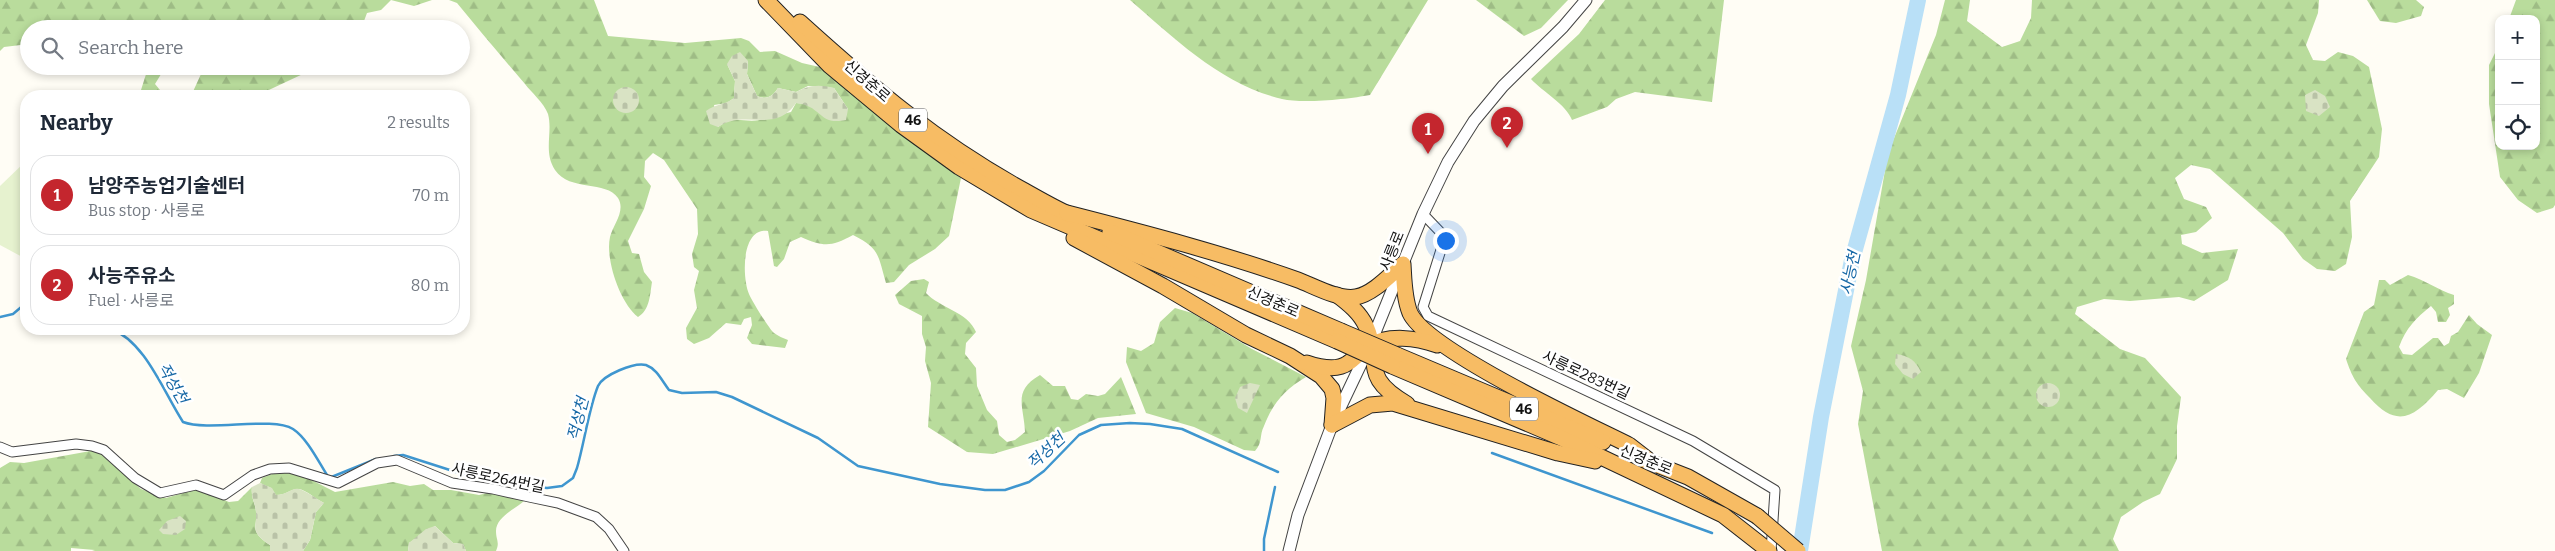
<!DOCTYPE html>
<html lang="en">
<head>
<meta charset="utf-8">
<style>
	:root { --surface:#fff; --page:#f2f2f3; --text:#1f2937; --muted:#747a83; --line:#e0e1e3; --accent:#c4262e }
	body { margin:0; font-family:Bitter,"Noto Sans KR",serif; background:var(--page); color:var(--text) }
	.controls { position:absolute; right:15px; top:15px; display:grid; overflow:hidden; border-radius:10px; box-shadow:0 2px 8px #0003 }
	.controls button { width:45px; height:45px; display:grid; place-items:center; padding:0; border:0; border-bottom:1px solid var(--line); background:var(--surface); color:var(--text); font:25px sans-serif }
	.you { position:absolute; left:1445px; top:240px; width:18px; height:18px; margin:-12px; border:4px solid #fff; border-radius:50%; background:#1a73e8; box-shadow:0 0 0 8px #1a73e833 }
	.badge { display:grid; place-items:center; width:32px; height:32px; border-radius:50%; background:var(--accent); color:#fff; font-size:16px; font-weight:700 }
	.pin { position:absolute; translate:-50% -41px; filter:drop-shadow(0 1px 2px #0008) }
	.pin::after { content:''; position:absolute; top:26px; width:18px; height:15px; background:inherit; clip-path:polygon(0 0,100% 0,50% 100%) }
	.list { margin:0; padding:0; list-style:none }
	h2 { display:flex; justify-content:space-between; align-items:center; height:65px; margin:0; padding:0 20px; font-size:21px }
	h2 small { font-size:16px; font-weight:400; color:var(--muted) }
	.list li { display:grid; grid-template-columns:32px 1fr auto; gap:15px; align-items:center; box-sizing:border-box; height:80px; margin:0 10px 10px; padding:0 10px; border:1px solid var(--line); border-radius:20px }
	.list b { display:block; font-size:19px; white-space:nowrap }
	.list p { margin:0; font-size:16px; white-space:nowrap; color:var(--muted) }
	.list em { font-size:16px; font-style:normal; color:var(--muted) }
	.icon { flex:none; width:28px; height:28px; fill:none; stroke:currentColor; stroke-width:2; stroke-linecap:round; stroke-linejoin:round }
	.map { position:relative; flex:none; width:2555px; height:551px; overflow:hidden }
	.search { position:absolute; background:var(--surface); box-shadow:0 2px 8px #0003; left:20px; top:20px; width:450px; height:55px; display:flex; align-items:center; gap:12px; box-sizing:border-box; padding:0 18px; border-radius:28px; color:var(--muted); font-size:19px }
	.panel { position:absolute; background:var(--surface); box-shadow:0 2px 8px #0003; left:20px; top:90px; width:450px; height:245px; border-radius:20px }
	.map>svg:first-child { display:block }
	.forest { fill:url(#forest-firs); fill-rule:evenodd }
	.cemetery { fill:url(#cemetery-stones) }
	.pitch { fill:#e6f2cf }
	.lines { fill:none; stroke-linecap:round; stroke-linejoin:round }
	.stream { stroke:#3f96cf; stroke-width:2.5 }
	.river { stroke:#b9e0f7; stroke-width:16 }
	.minor-casing { stroke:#444; stroke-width:11 }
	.tertiary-casing { stroke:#444; stroke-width:13 }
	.trunk-casing { stroke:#222; stroke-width:17 }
	.minor { stroke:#fff; stroke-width:9 }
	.tertiary { stroke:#fff; stroke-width:11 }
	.trunk { stroke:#f7bc64; stroke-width:15 }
	.trunk-bridge-casing { stroke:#222; stroke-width:17; stroke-linecap:butt }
	.trunk-bridge { stroke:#f7bc64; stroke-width:15 }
	.labels { text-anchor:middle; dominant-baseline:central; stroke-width:5; stroke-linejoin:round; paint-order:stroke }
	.shield { fill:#fff; stroke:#585858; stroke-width:1 }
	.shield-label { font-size:14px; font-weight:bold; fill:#111 }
	.street-label { font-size:15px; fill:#111; stroke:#fff }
	.water-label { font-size:16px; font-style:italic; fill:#1768a6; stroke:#fff }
</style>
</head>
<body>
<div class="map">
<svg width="2555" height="551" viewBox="0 0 2555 551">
	<defs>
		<pattern id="forest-firs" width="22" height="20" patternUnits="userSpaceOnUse" patternTransform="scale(1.25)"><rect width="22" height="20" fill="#b9dc9c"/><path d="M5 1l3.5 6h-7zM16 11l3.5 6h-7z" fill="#9ebc85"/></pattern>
		<pattern id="cemetery-stones" width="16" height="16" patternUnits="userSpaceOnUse" patternTransform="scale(1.25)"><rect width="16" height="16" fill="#d9e3c4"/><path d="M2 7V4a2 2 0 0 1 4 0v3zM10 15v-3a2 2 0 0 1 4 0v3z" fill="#b9c2a7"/></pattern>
	</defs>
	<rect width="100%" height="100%" fill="#fffdf5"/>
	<!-- forest -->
	<g class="forest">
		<polygon points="0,0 432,0 414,6 391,0 381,10 367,13 361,29 29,29 29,44 4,47 0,51"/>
		<path d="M449 0H594L608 36 685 43 741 38 749 41 760 52 775 51 802 63 824 68 867 107 961 178 949 236 935 249 909 265 894 282 886 283C878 256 880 248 853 235 831 247 824 247 801 237L790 242 784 259 777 267 774 266 768 231C741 227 742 278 749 294 752 301 769 329 774 333 778 336 783 338 788 340L785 348 752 344 747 338 752 325 751 317 744 319 741 325 726 323 709 338 694 344 687 339 686 328 697 308 694 290 699 271 694 267 692 254 698 234 697 209 664 160 653 153 645 161 644 177 651 186 644 209 628 241 632 253 639 254 644 272 652 282C650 294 650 310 638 317 620 303 605 259 610 237 613 225 626 211 618 198 606 180 570 192 555 170 543 152 553 132 548 114 544 103 531 92 525 84 502 57 479 30 457 3ZM748 61 747 74 757 96C767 100 772 97 778 88L796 92 808 86 834 88 848 109 820 112 809 104 796 103 791 112C780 114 770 118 760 120 741 123 736 114 718 127L714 105 727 103 734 98 735 81 727 64Z"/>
		<path d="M1130 0H1428L1370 95C1349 99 1303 104 1282 99 1222 85 1175 39 1130 0Z"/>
		<polygon points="1476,0 1568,0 1541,28 1524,36"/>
		<path d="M1605 0H1724L1712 102 1635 92 1616 99 1607 107 1572 120C1566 104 1543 92 1531 79L1579 34Z"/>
		<polygon points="1945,0 1970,0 1967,21 2002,47 2020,41 2031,18 2032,0 2319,0 2318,13 2306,45 2313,60 2325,61 2338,52 2353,56 2369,67 2382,129 2379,157 2350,201 2352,237 2346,264 2335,271 2317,269 2303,259 2283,233 2210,169 2191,165 2175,178 2184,199 2206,207 2212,218 2196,232 2181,235 2182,244 2202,253 2238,249 2228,280 2194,301 2179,297 2130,301 2104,299 2077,307 2075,314 2120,349 2145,358 2181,397 2177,426 2177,459 2160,494 2143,502 2121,517 2113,539 2119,551 1882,551 1858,424 1863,391 1851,346 1866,280 1888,153 1936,35"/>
		<polygon points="2367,0 2416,0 2424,7 2421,16 2396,23 2380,21"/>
		<polygon points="2516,0 2555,0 2555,205 2553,208 2537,213 2518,200 2500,177 2489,104 2489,65 2499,45 2499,146 2536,146 2536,19 2509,19"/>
		<polygon points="143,66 166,66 155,84 165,96 130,96 141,90 147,71"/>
		<polygon points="201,66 320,66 256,96 191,96 201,74"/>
		<path d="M2408 275C2425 280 2438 290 2454 295V304L2448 308 2450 315 2446 322H2438L2436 312 2431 306C2416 318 2406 328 2399 347L2403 354 2412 355 2433 338H2438L2444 346 2449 343 2451 336 2458 332 2469 315 2477 324 2492 335 2479 373 2464 398 2447 389 2438 390C2415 417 2397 429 2370 398 2357 385 2352 377 2346 359L2364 312 2374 305 2379 280H2385L2390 285Z"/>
		<path d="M924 279 929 282 926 293C940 308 968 312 976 332L966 343 965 354 976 368 977 386 987 410 997 421 999 435 1007 442 1015 440 1025 432C1024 406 1012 391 1040 375L1053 386H1065L1071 399 1078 400 1086 394 1098 396 1105 394 1121 377 1136 414 1098 418 1070 431 993 454 967 452 928 427 931 383 925 361 926 347 922 334V316L899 304 895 295 911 281Z"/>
		<path d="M1175 308 1192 313 1252 349 1306 377C1285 389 1273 403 1264 426 1259 436 1263 442 1255 451L1244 450 1194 427 1146 413 1126 362 1127 347 1141 351 1154 343 1160 322Z"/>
		<path d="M96 450 141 489 157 495 166 498 197 489 229 502 238 501 252 487C251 495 253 499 255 506 260 527 246 529 270 545V551H92L95 550 71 548V551H0V468L10 462 24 463Z"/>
		<path d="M277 472H296L335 492 393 482 410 486 424 484 433 490H451L479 495 491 492 522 497 524 501C515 509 496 517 496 531 496 540 500 542 496 551H466L463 544 453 543 435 526 409 543 408 551H303L310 540 316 512 324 503C317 500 306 490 299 489 291 488 287 495 276 495L271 488 260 483 262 478Z"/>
	</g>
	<!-- cemetery -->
	<g class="cemetery">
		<path d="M740 52 748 61 747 74 757 96C767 100 772 97 778 88L796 92C809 85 819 84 834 88L848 109 846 120C818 126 823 106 796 103 774 135 745 108 718 127L710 124 706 111C715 104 725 105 734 98L735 81 727 64 732 56Z"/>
		<circle cx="626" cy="100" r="13"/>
		<polygon points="2315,90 2325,96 2330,107 2319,116 2306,111 2305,95"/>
		<path d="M1896 354C1909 356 1915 360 1921 372L1913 379 1903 374 1895 364Z"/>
		<polygon points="1250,383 1260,385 1247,413 1238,408 1235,398 1240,387"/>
		<circle cx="2048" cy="395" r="12"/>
		<path d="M260 483 272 488 276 495C287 495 292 487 299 489 304 490 319 500 324 503L316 512 310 540 303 551H270V545C246 529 260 527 255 506 253 499 251 495 252 487Z"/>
		<polygon points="180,516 186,521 185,529 176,535 163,534 159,530 167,521"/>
		<polygon points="435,526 453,543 463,544 466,551 408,551 409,543 426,529"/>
	</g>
	<!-- pitch -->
	<polygon class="pitch" points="26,161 26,259 0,245 0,186"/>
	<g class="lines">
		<!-- stream -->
		<g class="stream">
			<polyline points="0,317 13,314 26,303"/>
			<path d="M111 329C145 341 164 393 183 422 209 432 272 416 293 429 308 439 319 463 329 478L376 459"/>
			<polyline points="1492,453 1712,533"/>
			<path d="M394 456 403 455 478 479 547 488 562 486 573 478 577 468C584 444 589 408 598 386 603 375 634 362 646 365 657 369 662 381 669 390L682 393 716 392 732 397 818 438 858 466 940 484 985 490H1005L1029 482 1044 471 1079 435 1101 425 1130 423 1150 424 1182 429 1278 472"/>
			<polyline points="1264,551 1264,539 1275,487"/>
		</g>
		<!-- river -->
		<polyline class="river" points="1800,551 1821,417 1852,260 1898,95 1918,0"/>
		<!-- minor casing -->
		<g class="minor-casing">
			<g id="minor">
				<polyline points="1423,214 1445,237 1423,307 1428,316 1693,441 1775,490 1771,551"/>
				<polyline points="0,447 12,452 76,444 92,446 104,450 135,478 160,493 196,485 224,495 253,475 270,469 289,468 338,483 377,463 397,460 452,483 493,489 529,497 558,503 596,517 609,529 624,551"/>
			</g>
		</g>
		<!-- tertiary casing -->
		<g class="tertiary-casing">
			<polyline id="tertiary" points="1289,551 1298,515 1332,425 1370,345 1423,214 1448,162 1474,121 1503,86 1563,27 1586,0"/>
		</g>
		<!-- trunk casing -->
		<g class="trunk-casing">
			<g id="trunk">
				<polyline points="766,0 830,66 901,125 959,167 1031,210 1337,341"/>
				<path d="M800 22C873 88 937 143 1025 191 1041 200 1058 210 1075 217"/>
				<path d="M1067 213C1145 233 1222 253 1298 280 1314 286 1338 300 1356 297 1373 294 1390 275 1403 264 1404 280 1404 298 1410 313 1427 350 1587 424 1629 445L1651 462"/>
				<polyline points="1110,232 1341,331"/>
				<polyline points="1074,238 1163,286 1246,335 1290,356 1321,376 1332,389 1334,398 1332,425"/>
				<path d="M1337 295C1349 304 1360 313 1366 326 1383 364 1359 376 1407 404"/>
				<polyline points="1397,355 1603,442"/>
				<path d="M1307 363C1319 367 1337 371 1348 363 1356 358 1361 350 1369 346 1388 334 1417 338 1437 345"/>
				<polyline points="1392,366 1559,437 1723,515 1769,551"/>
				<polyline points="1332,425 1370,405 1393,403 1558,453 1595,461"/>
				<polyline points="1642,459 1688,477 1757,516"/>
			</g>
		</g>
		<!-- minor -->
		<use href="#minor" class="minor"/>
		<!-- tertiary -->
		<use href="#tertiary" class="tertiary"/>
		<!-- trunk -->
		<use href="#trunk" class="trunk"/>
		<!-- trunk-bridge casing -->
		<g class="trunk-bridge-casing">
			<g id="trunk-bridge">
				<polyline points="1341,331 1397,355"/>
				<polyline points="1337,341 1392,366"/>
				<polyline points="1757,516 1798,551"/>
			</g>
		</g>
		<!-- trunk-bridge -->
		<use href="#trunk-bridge" class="trunk-bridge"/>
	</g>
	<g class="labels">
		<!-- shield labels -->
		<g class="shield">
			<rect x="899" y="108.5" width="28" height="23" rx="4"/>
			<rect x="1510" y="397.5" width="28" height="23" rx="4"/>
		</g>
		<g class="shield-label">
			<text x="913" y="120">46</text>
			<text x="1524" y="409">46</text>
		</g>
		<!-- street labels -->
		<g class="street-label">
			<text transform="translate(867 81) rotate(41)">신경춘로</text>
			<text transform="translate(1392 251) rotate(-68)">사릉로</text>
			<text transform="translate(1273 302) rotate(23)">신경춘로</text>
			<text transform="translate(1586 375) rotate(25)">사릉로283번길</text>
			<text transform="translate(1646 460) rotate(22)">신경춘로</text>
			<text transform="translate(498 478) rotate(12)">사릉로264번길</text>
		</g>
		<!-- water labels -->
		<g class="water-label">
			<text transform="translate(1850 273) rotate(-78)">사능천</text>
			<text transform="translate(173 383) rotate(60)">적성천</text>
			<text transform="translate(578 419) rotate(-76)">적성천</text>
			<text transform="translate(1046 451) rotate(-43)">적성천</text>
		</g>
	</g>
</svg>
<div class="controls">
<button>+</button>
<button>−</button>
<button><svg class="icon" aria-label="locate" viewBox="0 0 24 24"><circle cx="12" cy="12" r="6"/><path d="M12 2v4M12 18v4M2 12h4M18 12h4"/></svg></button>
</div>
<div class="you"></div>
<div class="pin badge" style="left:1428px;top:154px">1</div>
<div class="pin badge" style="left:1507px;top:148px">2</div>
<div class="search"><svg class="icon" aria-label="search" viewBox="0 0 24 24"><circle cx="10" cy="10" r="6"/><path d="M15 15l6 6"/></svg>Search here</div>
<section class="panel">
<h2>Nearby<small>2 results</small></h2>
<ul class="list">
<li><span class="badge">1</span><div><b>남양주농업기술센터</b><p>Bus stop · 사릉로</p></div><em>70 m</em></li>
<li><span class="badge">2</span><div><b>사능주유소</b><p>Fuel · 사릉로</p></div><em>80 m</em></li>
</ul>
</section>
</div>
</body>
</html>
